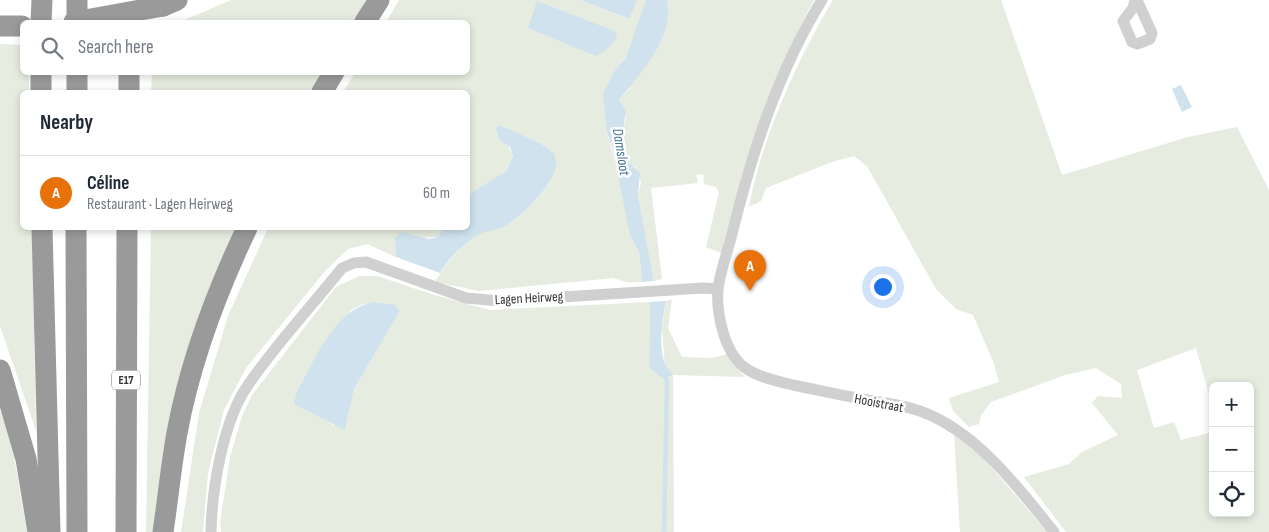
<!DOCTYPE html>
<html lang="en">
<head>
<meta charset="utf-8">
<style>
	:root { --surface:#fff; --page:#f2f2f3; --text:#1f2937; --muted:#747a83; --line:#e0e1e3; --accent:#e63946 }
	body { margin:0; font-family:"Sofia Sans Condensed",sans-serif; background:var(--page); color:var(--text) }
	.controls { position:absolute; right:15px; bottom:15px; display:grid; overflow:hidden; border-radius:8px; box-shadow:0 2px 8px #0003 }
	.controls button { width:45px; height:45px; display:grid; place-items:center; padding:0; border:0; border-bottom:1px solid var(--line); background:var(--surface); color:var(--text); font:25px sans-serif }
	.you { position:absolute; left:882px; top:286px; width:18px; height:18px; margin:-12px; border:4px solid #fff; border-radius:50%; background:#1a73e8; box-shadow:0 0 0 8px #1a73e833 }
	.badge { display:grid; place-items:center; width:32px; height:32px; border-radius:50%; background:var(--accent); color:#fff; font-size:16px; font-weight:700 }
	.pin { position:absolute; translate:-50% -41px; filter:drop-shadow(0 1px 2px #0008) }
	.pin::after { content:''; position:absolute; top:26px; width:18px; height:15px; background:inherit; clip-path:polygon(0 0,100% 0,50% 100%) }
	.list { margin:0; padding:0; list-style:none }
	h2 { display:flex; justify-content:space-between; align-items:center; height:65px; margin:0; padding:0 20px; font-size:21px }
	h2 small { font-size:16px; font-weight:400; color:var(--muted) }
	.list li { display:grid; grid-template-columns:32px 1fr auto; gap:15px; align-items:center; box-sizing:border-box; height:75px; padding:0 20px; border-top:1px solid var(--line) }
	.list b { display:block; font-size:19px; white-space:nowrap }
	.list p { margin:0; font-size:16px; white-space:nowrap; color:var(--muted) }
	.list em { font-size:16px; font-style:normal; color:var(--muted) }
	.icon { flex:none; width:28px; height:28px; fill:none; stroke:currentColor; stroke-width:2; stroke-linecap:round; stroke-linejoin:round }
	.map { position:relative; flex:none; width:1269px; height:532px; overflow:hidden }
	.search { position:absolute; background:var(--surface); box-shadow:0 2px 8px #0003; left:20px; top:20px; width:450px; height:55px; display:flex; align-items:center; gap:12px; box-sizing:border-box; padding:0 18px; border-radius:8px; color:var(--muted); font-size:19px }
	.panel { position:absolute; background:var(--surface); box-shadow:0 2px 8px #0003; left:20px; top:90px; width:450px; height:140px; border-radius:8px }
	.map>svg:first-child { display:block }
	.green { fill:#e6ecdf; fill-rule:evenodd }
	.water { fill:#cfe2ee }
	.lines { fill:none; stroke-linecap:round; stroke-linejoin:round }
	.stream { stroke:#cfe2ee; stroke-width:4.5 }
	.street { stroke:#d0d0d0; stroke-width:11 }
	.highway { stroke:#9a9a9a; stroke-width:21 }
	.highway-bridge { stroke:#9a9a9a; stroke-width:21 }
	.labels { text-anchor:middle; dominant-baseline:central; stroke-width:5; stroke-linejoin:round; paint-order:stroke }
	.shield { fill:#fff; stroke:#707070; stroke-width:1 }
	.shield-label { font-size:12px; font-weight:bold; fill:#333 }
	.street-label { font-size:14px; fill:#333; stroke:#fff }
	.water-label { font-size:15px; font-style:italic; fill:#3f7597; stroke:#fff }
</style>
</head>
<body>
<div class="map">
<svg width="1269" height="532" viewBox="0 0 1269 532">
	<rect width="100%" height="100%" fill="#fff"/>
	<!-- green -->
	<g class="green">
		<polygon points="231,0 367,0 354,22 180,22"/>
		<path d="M399 0H580L628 19 637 0H646C639 21 635 54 617 67L607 132 639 251 642 282H627L613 278 479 291 435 282C445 264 461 244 479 234 486 231 494 231 501 227 520 218 540 198 551 180 554 173 554 161 554 153L540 143 500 125 513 157 506 171 468 195V92H343L355 73 468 72V22H386ZM538 2 615 31 529 28Z"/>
		<path d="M667 0H814C771 80 743 164 722 253L706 247 719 192 716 187 704 184 703 174 696 175 698 183 651 188 662 279 654 281 638 195 641 183 636 168 626 159 623 131 626 118 619 100 629 89 669 9Z"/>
		<path d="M833 0H1001L1062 175 1188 137 1237 127 1269 190V532H1066L1024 477 1069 464 1082 452 1118 435 1092 403 1098 396 1122 398 1121 384 1096 368 1065 375 991 402 981 415 979 424 969 427 953 411 949 398 999 382 993 361 973 315 956 309 936 289 867 166 854 156 832 162 766 188 761 201 749 207C761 140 798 58 833 0ZM1196 348 1213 409V386H1250V513H1213V432L1181 440 1174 422 1154 428 1137 370Z"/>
		<polygon points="0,44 22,45 22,72 29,73 29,92 22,92 22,228 32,228 36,431 0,326"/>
		<polygon points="152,73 323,73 311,92 151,92"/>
		<path d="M151 228H236C190 323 166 427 153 532H146Z"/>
		<polygon points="268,228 444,228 438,237 395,238 396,257 367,244 348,249 325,271 246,368 224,410 208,473 203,532 181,532 199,413 228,316"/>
		<path d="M359 276H377L431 294 490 310 650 302 649 367H665L662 329 666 301 672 299 668 328 682 357 712 358 728 354 730 361 745 377 673 375 674 532H221L220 523 230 457 242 416 252 395 336 287ZM372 302 400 311 354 389 346 425H333L321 416 350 311 360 305Z"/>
		<polygon points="0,410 11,439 27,532 0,532"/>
		<polygon points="954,434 985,460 1047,532 960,532"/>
	</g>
	<!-- water -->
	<g class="water">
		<polygon points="580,0 637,0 629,19"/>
		<path d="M646 0H667C676 34 640 75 619 100L626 111 623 131 626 159 640 173 638 195 654 281 642 282 639 251 630 235 613 150 607 132 603 93 617 67 626 58Z"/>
		<polygon points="537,1 615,31 617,38 606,50 596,56 528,28"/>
		<polygon points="1181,85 1192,107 1182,112 1172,89"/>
		<path d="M500 125 540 143 554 153C555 157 556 161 556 165 555 185 519 219 501 228 494 231 485 231 478 235 464 243 448 259 440 273L396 257 395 238 402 232 429 239 438 237 444 228H468V195L506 171 513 157 510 147 499 139 496 128Z"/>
		<path d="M666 301C662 324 655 358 673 375L662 378 649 367 650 302Z"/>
		<path d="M372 302 395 305 400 311 354 389 345 430 294 404 296 394C314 362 333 311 372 302Z"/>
	</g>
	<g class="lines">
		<!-- stream -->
		<polyline class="stream" points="663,373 667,381 664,532"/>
		<!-- street -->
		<g class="street">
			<path d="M822 0C778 71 752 153 732 234 728 251 720 271 718 289 716 312 724 352 744 367 757 377 777 381 793 385 818 390 843 396 868 400 885 403 904 405 920 411 976 431 1018 487 1054 532"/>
			<polyline points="1135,0 1133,8 1123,21 1132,42 1137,44 1150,39 1152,33 1137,0"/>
			<path d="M211 532C212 488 223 421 248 385 276 344 311 307 342 268L354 263 366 262 466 298 500 301 703 288 718 289"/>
		</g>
		<!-- highway -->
		<g class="highway">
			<polyline points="163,6 177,0"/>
			<polyline points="41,22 42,0"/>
			<polyline points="77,22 77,0"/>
			<polyline points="365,22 379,0"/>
			<polyline points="0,26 22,26"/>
			<polyline points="41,92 41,72"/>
			<polyline points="77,92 77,72"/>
			<polyline points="129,92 129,72"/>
			<polyline points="322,92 334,72"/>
			<polyline points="42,228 50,532"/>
			<polyline points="76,228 77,532"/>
			<polyline points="0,370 26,459 38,532"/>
			<polyline points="126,532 127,228"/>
			<path d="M163 532C168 499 171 466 177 433 190 362 216 293 247 228"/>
		</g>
		<!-- highway-bridge -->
		<polyline class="highway-bridge" points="74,22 163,6"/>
	</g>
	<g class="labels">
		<!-- shield labels -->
		<rect class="shield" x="112" y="370.5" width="28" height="19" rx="4"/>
		<g class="shield-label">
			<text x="126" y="380">E17</text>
		</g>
		<!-- street labels -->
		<g class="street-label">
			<text transform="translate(529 298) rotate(-3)">Lagen Heirweg</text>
			<text transform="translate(879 403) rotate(11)">Hooistraat</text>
		</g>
		<!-- water labels -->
		<g class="water-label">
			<text transform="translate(621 152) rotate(81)">Damsloot</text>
		</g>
	</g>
</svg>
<div class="controls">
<button>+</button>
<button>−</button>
<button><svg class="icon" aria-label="locate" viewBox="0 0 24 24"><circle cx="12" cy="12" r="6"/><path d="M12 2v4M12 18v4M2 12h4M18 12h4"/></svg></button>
</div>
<div class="you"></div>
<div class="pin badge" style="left:750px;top:291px;background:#e8710a">A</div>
<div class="search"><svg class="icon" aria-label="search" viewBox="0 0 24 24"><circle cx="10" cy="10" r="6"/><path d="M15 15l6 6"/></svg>Search here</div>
<section class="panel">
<h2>Nearby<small></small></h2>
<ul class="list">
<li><span class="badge" style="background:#e8710a">A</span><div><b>Céline</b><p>Restaurant · Lagen Heirweg</p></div><em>60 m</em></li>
</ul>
</section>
</div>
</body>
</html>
